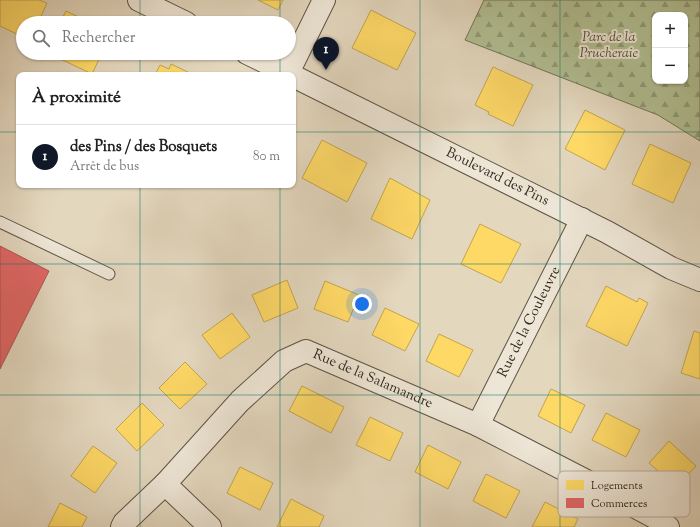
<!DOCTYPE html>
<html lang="fr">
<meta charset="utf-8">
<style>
:root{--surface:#fff;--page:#f6f6f6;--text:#222;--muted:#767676;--line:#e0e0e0;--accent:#111827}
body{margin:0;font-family:"Sorts Mill Goudy",serif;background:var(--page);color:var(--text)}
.controls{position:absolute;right:12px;top:12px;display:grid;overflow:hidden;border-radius:8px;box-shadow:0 1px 3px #0004}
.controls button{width:36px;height:36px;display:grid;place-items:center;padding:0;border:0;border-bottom:1px solid var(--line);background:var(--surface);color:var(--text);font:20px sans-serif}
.you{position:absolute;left:362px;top:304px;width:14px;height:14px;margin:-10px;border:3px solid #fff;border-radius:50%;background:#1a73e8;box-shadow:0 0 0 6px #1a73e833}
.badge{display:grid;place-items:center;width:26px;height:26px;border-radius:50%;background:var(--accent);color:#fff;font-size:13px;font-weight:700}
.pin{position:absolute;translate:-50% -33px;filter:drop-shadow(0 1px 2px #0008)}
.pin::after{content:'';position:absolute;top:21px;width:14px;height:12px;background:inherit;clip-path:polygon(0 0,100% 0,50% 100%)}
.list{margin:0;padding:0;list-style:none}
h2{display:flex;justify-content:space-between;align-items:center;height:52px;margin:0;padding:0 16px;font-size:17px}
h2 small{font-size:13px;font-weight:400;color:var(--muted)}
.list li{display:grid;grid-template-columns:26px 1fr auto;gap:12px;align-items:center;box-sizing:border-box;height:64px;padding:0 16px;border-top:1px solid var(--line)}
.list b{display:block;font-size:15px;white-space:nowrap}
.list p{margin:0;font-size:13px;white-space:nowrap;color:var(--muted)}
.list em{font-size:13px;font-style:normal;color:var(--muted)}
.icon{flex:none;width:22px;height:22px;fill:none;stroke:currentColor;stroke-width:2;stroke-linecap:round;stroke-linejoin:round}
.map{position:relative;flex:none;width:700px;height:527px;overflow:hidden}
.search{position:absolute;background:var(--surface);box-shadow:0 1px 3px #0004;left:16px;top:16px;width:280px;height:44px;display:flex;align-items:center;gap:10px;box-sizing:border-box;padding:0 14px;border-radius:22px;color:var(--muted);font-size:15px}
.panel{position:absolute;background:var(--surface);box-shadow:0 1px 3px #0004;left:16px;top:72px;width:280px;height:116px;border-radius:8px}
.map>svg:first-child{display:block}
</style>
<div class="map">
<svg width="700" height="527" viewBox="0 0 700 527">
<defs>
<pattern id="forest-firs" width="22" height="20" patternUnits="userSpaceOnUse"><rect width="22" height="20" fill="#b1bf93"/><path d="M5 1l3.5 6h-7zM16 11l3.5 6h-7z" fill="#919b77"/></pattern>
</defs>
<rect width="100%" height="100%" fill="#e3d7be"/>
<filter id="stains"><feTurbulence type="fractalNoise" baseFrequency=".005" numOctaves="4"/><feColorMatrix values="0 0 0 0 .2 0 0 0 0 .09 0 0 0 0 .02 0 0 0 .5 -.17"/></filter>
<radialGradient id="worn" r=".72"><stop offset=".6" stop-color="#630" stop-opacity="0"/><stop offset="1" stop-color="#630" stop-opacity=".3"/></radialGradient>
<path fill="url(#forest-firs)" stroke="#727458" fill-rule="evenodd" d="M484,0h216v141l-42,-26 -193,-75zM655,15h30v66h-30z"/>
<path fill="#ffd966" stroke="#c2a450" d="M0,0h39l8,3 -9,20h-15v14l-23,-11z
M258,0h25l-5,10z
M371,10l45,23 -19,37 -45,-22z
M66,11l25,12h-31z
M48,53h54l-10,21z
M171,64l23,11h-39l5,-10 9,4z
M493,67l40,18 -20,41 -25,-12 1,-2 -14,-7z
M585,110l40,20 -20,40 -40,-21z
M322,140l45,23 -20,39 -45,-24z
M650,144l41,19 -18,40 -41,-19z
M390,178l40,22 -18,39 -41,-20z
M480,224l41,20 -20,39 -40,-19z
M287,280l11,28 -34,14 -12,-27z
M325,281l34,14 -11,27 -34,-13z
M606,286l31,16 2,-4 9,5 -21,43 -41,-20z
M385,308l34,16 -14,27 -33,-16z
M232,313l18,24 -30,22 -18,-24z
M694,331l6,2v46l-19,-6z
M439,334l34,16 -14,27 -33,-16z
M185,362l22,22 -27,25 -21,-21z
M302,386l42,21 -13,26 -42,-22z
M551,389l34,16 -14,28 -33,-17z
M142,403l22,22 -27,26 -21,-22z
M606,413l34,17 -14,27 -34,-17z
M370,417l33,16 -13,28 -34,-16z
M669,441l27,25 -20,21 -27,-24z
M428,445l33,17 -13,27 -33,-17z
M93,446l24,17 -22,30 -24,-17z
M240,467l33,16 -13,27 -33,-17z
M486,474l34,17 -14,27 -33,-17z
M291,499l33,17 -5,11h-42z
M545,502l33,17 -4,8h-42z
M60,503l27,14 -5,10h-34z"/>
<path fill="#e06666" stroke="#ac5350" d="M0,246l49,25 -49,98z"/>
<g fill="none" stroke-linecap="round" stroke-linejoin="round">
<g stroke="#5e5446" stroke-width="13">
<path id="service" d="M0,222l109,52"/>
</g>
<g stroke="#5e5446" stroke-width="24">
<g id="minor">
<path d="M288,73l36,-73"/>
<path id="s1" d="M478,425l104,-206"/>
<path d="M165,484l45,43"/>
<path id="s2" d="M122,527l2,-4 41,-39 75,-83 44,-40 22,-10 172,74 118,61 62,33 10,8"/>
</g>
</g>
<g stroke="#5e5446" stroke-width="24">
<g id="tertiary">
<path d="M139,0l47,23"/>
<path d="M247,53l45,22"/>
<path id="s3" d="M293,76l314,156 64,36 29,12"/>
</g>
</g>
<use href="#service" stroke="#ede5d5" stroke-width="11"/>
<use href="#minor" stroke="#ede5d5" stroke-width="22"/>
<use href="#tertiary" stroke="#ede5d5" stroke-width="22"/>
</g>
<path fill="none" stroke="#0f766e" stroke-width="1" stroke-opacity="0.55" d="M140,0v23M280,0v23M420,0v527M560,0v527M140,53v22M280,53v22M0,132h19M293,132h407M140,185v342M280,185v342M0,264h700M0,395h700"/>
<g text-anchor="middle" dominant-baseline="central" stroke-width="4" stroke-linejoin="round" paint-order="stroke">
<g font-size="14" font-style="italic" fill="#524e3b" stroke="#ede5d5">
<text x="609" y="38">Parc de la<tspan x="609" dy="16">Prucheraie</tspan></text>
</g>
<g font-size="14" fill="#32281e" stroke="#ede5d5">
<text stroke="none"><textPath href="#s3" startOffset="228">Boulevard des Pins</textPath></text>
<text stroke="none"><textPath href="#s1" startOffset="115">Rue de la Couleuvre</textPath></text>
<text stroke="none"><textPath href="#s2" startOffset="329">Rue de la Salamandre</textPath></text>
</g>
</g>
<rect x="558" y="471" width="132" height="46" rx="6" fill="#ede5d5" stroke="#b5ac9e" stroke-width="1"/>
<rect x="566" y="480" width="18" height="10" fill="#ffd966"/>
<rect x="566" y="498" width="18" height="10" fill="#e06666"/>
<g font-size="11" fill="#32281e">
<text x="591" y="489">Logements</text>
<text x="591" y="507">Commerces</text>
</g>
<rect width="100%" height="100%" filter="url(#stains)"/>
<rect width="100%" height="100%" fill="url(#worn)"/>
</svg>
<div class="controls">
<button>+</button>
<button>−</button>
</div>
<div class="you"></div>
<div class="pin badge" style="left:326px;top:70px">1</div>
<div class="search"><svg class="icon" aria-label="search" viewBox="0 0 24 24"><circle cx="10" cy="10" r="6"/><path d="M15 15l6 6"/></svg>Rechercher</div>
<section class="panel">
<h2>À proximité<small></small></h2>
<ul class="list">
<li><span class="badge">1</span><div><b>des Pins / des Bosquets</b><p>Arrêt de bus</p></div><em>80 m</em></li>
</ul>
</section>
</div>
